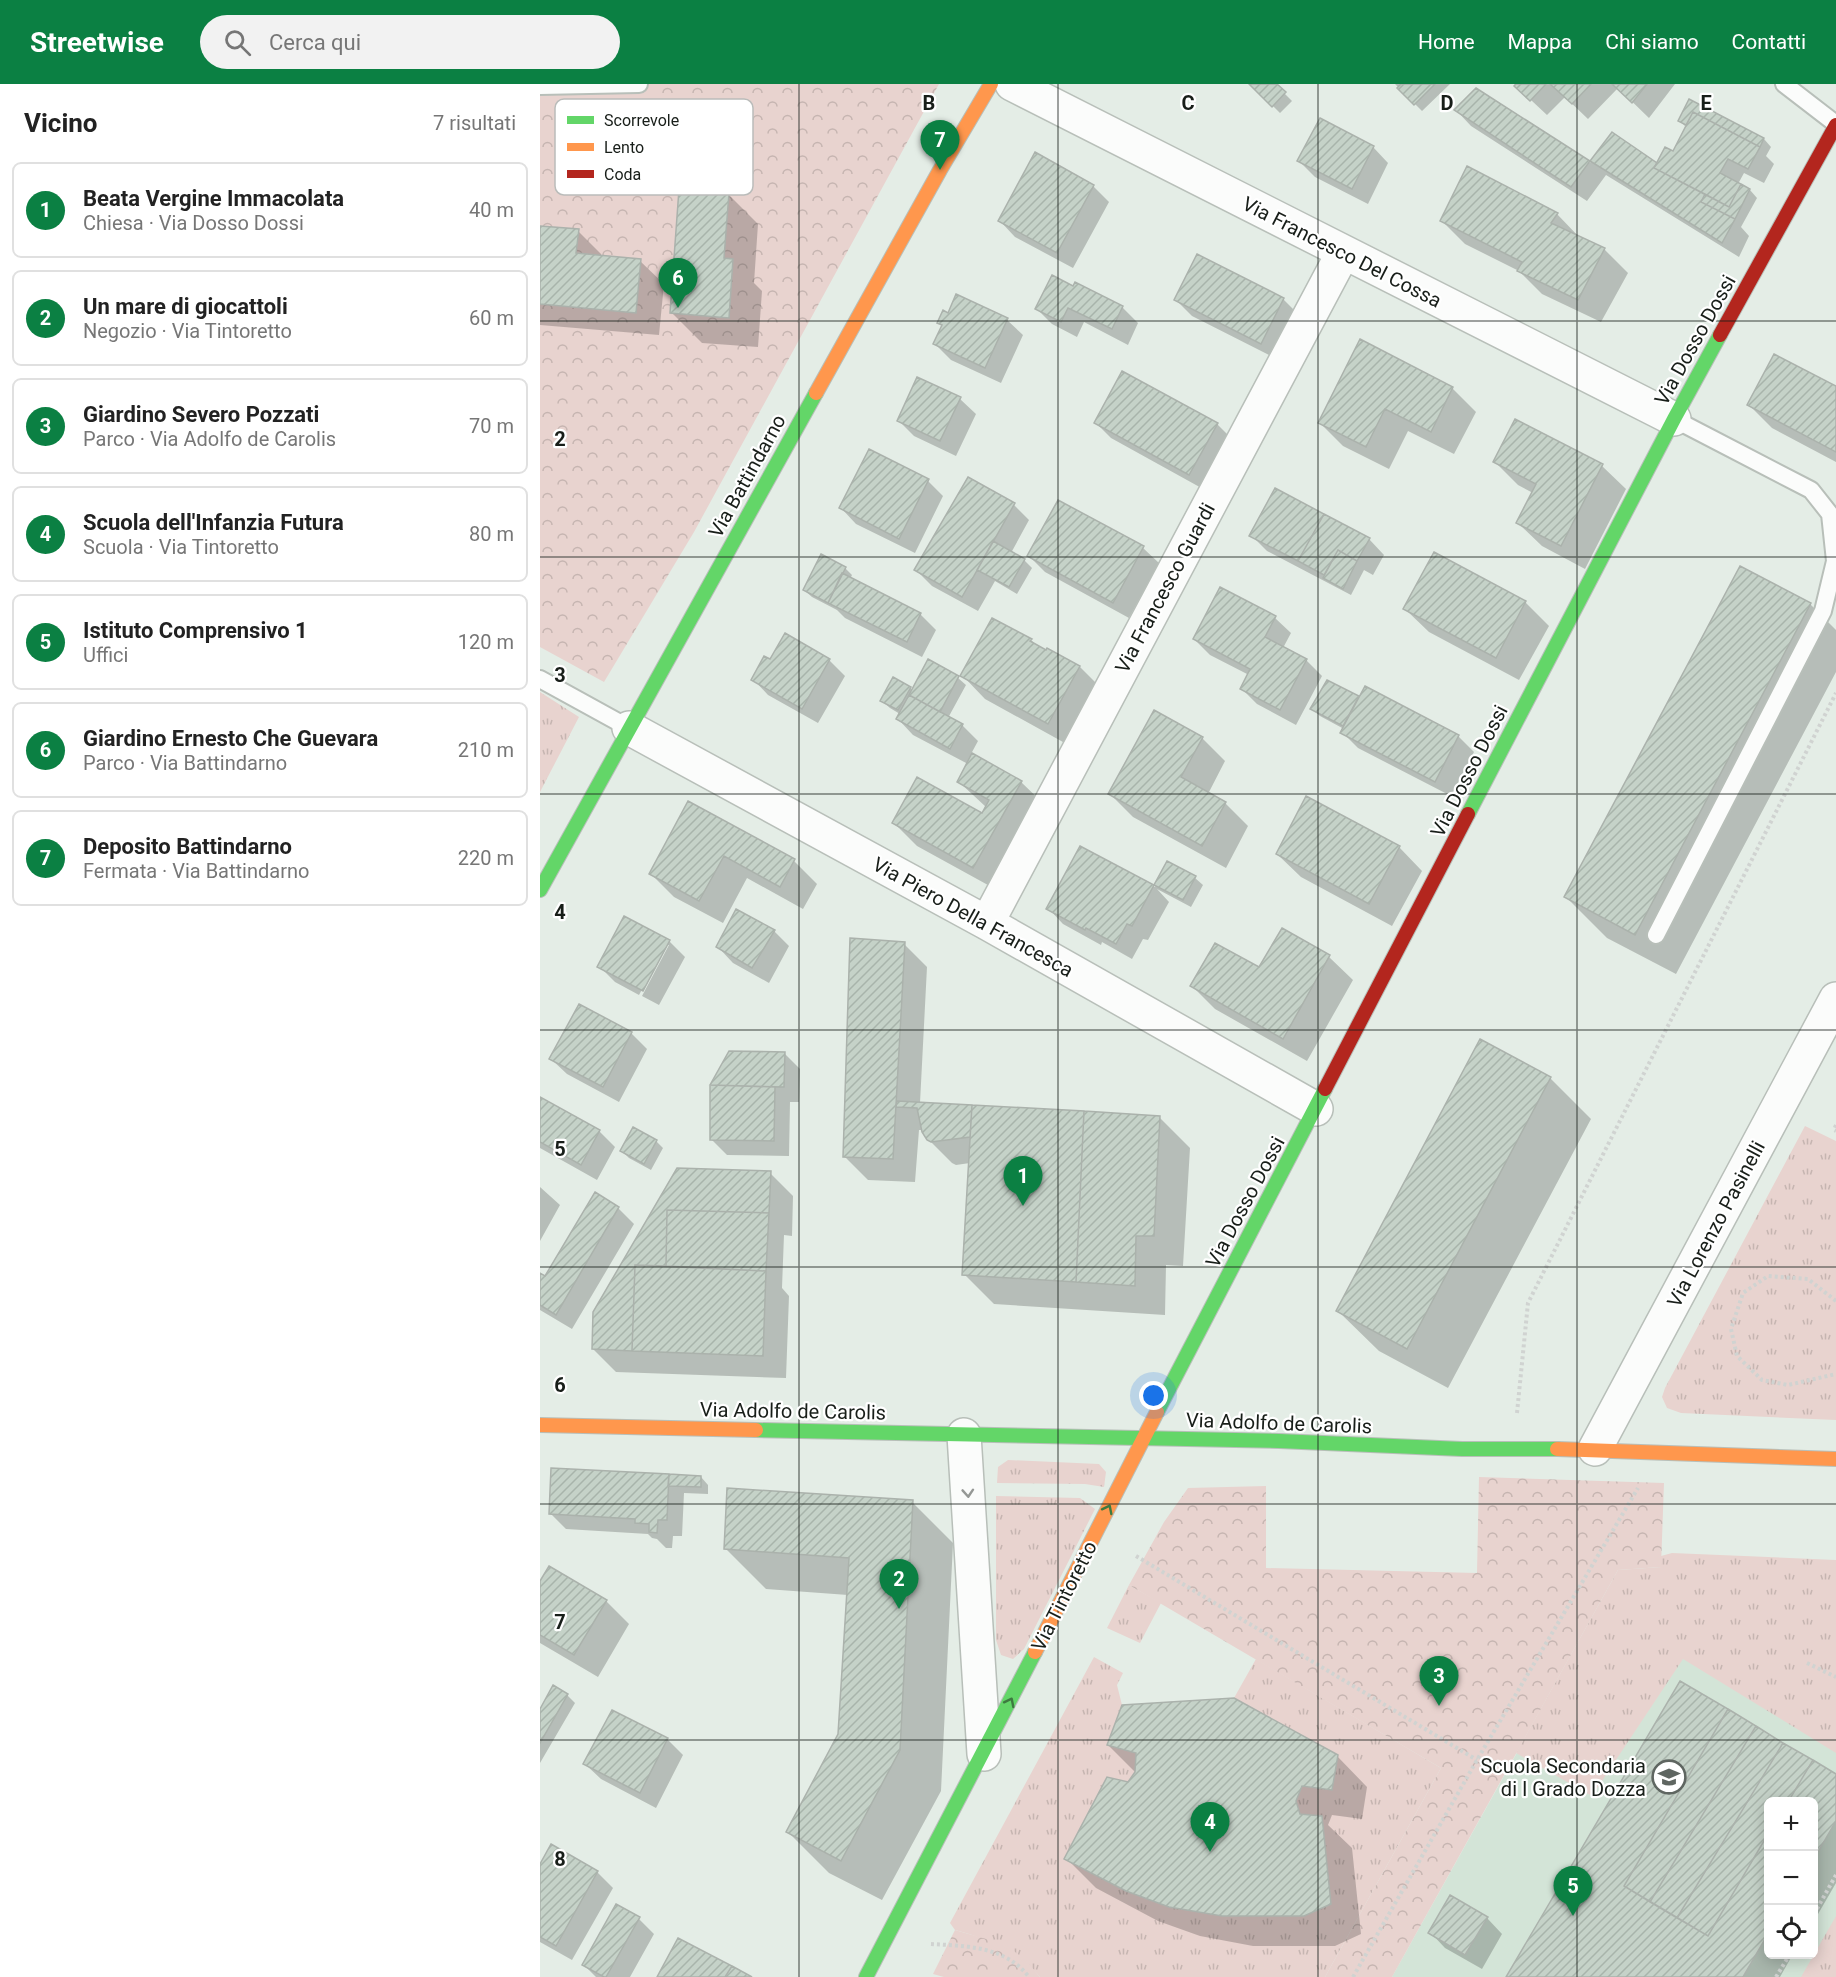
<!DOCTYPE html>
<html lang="it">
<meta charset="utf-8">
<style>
:root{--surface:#fff;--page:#f2f2f2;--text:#222;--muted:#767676;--line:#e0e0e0;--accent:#0b8043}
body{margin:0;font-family:Roboto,sans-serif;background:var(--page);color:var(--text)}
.controls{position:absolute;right:18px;bottom:18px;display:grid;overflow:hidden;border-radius:9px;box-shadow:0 3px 15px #0003}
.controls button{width:54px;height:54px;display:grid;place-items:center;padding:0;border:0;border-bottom:2px solid var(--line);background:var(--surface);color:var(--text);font:30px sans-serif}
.you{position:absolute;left:614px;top:1312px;width:21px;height:21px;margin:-15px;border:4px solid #fff;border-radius:50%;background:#1a73e8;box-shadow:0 0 0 9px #1a73e833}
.badge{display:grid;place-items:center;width:39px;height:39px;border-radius:50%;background:var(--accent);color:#fff;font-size:20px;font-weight:700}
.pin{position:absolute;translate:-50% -50px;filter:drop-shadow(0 2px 3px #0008)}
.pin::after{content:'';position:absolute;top:32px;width:21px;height:18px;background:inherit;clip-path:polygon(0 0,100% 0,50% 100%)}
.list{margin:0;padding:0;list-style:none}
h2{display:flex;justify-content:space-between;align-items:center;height:78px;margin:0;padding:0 24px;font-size:26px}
h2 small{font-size:20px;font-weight:400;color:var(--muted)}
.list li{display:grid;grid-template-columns:39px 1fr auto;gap:18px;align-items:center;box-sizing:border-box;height:96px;margin:0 12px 12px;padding:0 12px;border:2px solid var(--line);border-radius:9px}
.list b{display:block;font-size:22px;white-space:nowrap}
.list p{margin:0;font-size:20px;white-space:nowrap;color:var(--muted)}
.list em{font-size:20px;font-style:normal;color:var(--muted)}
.icon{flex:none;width:33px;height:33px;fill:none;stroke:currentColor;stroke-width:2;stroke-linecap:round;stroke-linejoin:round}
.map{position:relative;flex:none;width:1296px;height:1893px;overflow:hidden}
header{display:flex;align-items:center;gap:36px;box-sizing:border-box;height:84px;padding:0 30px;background:var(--accent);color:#fff}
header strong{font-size:28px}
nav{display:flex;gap:33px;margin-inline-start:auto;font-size:21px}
.search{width:420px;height:54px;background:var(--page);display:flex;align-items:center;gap:15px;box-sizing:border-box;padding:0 21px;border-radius:33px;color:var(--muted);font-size:22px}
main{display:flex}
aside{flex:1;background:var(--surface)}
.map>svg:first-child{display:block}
</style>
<header>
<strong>Streetwise</strong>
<div class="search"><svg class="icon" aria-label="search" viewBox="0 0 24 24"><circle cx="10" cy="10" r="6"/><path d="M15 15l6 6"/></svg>Cerca qui</div>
<nav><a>Home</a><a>Mappa</a><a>Chi siamo</a><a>Contatti</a></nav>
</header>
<main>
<aside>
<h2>Vicino<small>7 risultati</small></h2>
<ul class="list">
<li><span class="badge">1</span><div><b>Beata Vergine Immacolata</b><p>Chiesa · Via Dosso Dossi</p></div><em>40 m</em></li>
<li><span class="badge">2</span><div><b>Un mare di giocattoli</b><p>Negozio · Via Tintoretto</p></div><em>60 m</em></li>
<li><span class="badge">3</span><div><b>Giardino Severo Pozzati</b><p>Parco · Via Adolfo de Carolis</p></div><em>70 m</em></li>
<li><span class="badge">4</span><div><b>Scuola dell'Infanzia Futura</b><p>Scuola · Via Tintoretto</p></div><em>80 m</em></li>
<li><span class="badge">5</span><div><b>Istituto Comprensivo 1</b><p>Uffici</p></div><em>120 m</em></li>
<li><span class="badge">6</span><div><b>Giardino Ernesto Che Guevara</b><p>Parco · Via Battindarno</p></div><em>210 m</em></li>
<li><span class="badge">7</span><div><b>Deposito Battindarno</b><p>Fermata · Via Battindarno</p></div><em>220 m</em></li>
</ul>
</aside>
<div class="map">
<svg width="1296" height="1893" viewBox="0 0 1296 1893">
<defs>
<pattern id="grass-tufts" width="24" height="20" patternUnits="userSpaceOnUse" patternTransform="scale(1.5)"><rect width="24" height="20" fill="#e8d3cf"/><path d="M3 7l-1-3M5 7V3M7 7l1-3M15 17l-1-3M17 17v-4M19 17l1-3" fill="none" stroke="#c6b5b1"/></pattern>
<pattern id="forest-crowns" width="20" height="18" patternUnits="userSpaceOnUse" patternTransform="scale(1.5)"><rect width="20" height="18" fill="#e8d3cf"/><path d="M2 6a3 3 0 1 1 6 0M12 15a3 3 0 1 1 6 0" fill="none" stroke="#c6b5b1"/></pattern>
<pattern id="building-hatch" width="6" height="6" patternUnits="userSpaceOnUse" patternTransform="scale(1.5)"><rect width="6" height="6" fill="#c5d2c8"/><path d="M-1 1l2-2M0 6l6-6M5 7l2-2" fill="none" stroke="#a8b4ab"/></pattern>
</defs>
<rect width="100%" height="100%" fill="#e4ede6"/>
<path fill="#d3e4d7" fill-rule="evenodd" d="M1066,1509l230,17v367h-444zM1228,1718h46v152h-46z"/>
<path fill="url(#grass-tufts)" d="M0,608l39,25 -39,75z
M1265,1042l31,15v279l-155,-7 -14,-5 -5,-11 3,-9z
M468,1376l91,4 7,8 -2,15 -19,-3 -88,-1 1,-16z
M456,1412l84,2 15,11 -71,140 -11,10 -12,-4 -5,-15z
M1132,1469l164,7v193l-153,-94 -91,137 -76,-43 102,-183 43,-3v-11z
M589,1501l32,18 -21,40 -33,-15z
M554,1573l29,16 -6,12 5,20 -15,40 29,8 -1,19 -7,10 -21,-4 -43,81 62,32 43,16 53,9h82l27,-12 -9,-87 -22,-3 -4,-13 6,-15 30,4 6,-35 -104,-57 22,-39 185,109 -116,209h-285c-20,-24 -54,-39 -85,-47l-5,-7z
M1296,1832v61h-35z"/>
<path fill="url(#forest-crowns)" d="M0,0h399l-245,448 -90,150 -64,-35z
M939,1393l185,6 -3,84 -43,3 -226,407h-67l116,-209 -312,-183 35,-63 24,-34 78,-2v82l211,5z
M415,1846l52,15 22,19 11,13h-96l-11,-3z"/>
<path fill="#0003" d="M711,0h24l17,17 -12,12z
M855,0h55l-28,27z
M974,0h161l-26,34 -31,-30 -30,31 -23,-22 -18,18z
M936,6l114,73 23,-29 45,31 15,-12 14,-25 -7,-7 10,-20 74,38 7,8 -5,9 8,8 -10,19 -20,-10 -6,11 12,6 7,8 -16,29 8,9 -10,21 -133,-82 -19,26 -116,-75 -15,-16z
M833,63l15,16 -20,41 -53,-27 -16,-16z
M927,84l90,46 23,24 25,12 23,23 -27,49 -59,-28 -23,-23 -54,-27 -24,-24z
M553,102l16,16 -36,66 -58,-31 -15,-16z
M188,110l30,30 -4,59 8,8 -4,56 -56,-4 -30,-30z
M0,144l38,3 23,23v3l39,4 24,23 -5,51 -119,-10z
M658,172l85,43 16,16 -22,44 -85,-43 -16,-16z
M536,200l47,24 15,15 -10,22 -44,-23 -7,15 -25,-13 -15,-15 36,-21z
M417,212l50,24 16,15 -22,48 -50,-23 -16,-16 8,-17 -4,-4 10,-8z
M820,257l92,47 24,24 -22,42 -46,-23 -19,38 -46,-23 -24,-24z
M1296,304v74l-64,-34 -23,-23z
M420,315l16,15 -20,42 -42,-20 -16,-16z
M976,337l86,45 24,23 -41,80 -43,-23 -24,-23 15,-30 -15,-8 -23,-23z
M555,338l122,2 16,16 -28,50 -94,-52z
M388,397l15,15 -28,57 -59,-29 -15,-16z
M518,418l85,46 16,15 -30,55 -84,-46 -16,-16z
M474,421l15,15 -18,33 13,7 8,8 -15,26 -22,-13 -17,30 -46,-25 -16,-16z
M711,451l118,4 15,16 -11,20 -9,-5 -13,25 -84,-44z
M894,470l91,48 24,24 -30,54 -90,-48 -24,-23z
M305,484l7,7 -2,4 70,35 16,16 -14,27 -77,-39 -8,-8 -25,-13 -8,-7z
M681,505l54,29 16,15 -8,15 23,12 16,16 -26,49 -39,-21 -15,-15 7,-14 -39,-20 -16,-16z
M1270,520l26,26v42l-160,302 -69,-36 -41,-41z
M453,536l38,20 5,5 44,22 23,23 -31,57 -87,-48 -23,-24z
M289,576l16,16 -27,47 -50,-28 -15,-16 18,-18z
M418,594l8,7 -18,33 15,8 15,15 -7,13 50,28 24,23 -48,85 -80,-44 -23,-23 88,-8 4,-8 -27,-25 9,-18 -55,-29 -15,-16 2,-5 -10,-6 -8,-7 28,-13 3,3z
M818,613l100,39 16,16 -23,44 -93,-48 -16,-16 2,-3 -24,-13 -8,-7z
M662,654l23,23 -17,33 17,9 23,23 -22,42 -93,-51 -23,-23z
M149,719l105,58 23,23 -14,25 -56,-31 -24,45 -49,-26 -23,-23z
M859,763l23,24 -30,55 -91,-49 -24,-23z
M540,764l75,39 12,-24 28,15 8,7 -12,22 -34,-18 12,13 -21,38 -5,-1 -11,20 -30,-17 -1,3 -38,-21 -15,-16z
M742,846l47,27 24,23 -46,81 -92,-52 -23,-23 67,-17z
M234,847l15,15 -20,37 -36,-20 -15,-16z
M129,857l16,16 -26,48 -17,-9 27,-51h-3l-27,50 -24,-13 -16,-16z
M364,860l23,23 -7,136 240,15 30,30 -7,118 -17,-1 -1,50 -171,-11 -30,-30 6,-111 -14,2 -4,-2 -24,-24 -5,-9h-4l-4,52 -47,-2 -24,-24z
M91,949l16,16 -28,53 -52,-28 -16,-15z
M189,968l55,1 16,16 -1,33h-9l-1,54 -62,-1 -16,-16 1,-53z
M1010,994l41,41 -143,269 -69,-37 -41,-40z
M0,1015l59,32 16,16 -18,33 -57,-32z
M116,1057l7,7 -12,22 -22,-12 -7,-7z
M137,1086l93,3 23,23 -1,40 -8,-1 -2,53 7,8 -3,82 -170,-6 -23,-23z
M0,1103l20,18 -20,36z
M78,1124l16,16 -62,105 -32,-19v-35l6,3z
M161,1393l7,8v9l-24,-1 -2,43h-9l-1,12h-6l-9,-9 -5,-1 -4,-4 -82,-5 -16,-16z
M372,1418l41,41 -12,248 -59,109 -53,-27 -41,-41 52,-98 8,-139 -82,-6 -41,-41z
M0,1500l66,17 23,23 -31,53 -58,-34z
M1141,1599l155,92v108l-22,38v-119h-46v152h25l-13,23h-273z
M27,1611l8,8 -35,60v-51z
M127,1655l16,16 -27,53 -55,-29 -16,-15z
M568,1661l229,11 30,31 -5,32 -30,-4 -4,10 24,23 9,86 -26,12h-82l-53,-10 -42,-15 -62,-33 -30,-30 63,-74 7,-11z
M0,1783l57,5 16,16 -41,72 -32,-18z
M947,1834l15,16 -20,35 -37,-21 -15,-16z
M99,1835l15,15 -24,43h-34l-12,-12z"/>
<path fill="url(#building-hatch)" stroke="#abb2ac" stroke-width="1.5" d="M709,0h28l9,8 -14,15z
M861,0h34l-21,21 -17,-17z
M976,0h30l-16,17 -16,-15z
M1010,0h41l-19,20z
M1072,0h35l-15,19z
M936,4l114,73 -19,26 -117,-77z
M1149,15l75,39 -4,9 -67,-35 -7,13 -8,-4z
M1153,28l67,35 -12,22 -20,-10 -8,14 21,11 -12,23 -75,-39 11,-21 8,4z
M780,34l54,28 -22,43 -55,-28z
M1072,48l45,31 -3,5 51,26 -4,8 34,17 -13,24 -132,-82z
M495,68l59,33 -37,68 -59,-32z
M927,82l91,47 -7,10 54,25 -27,52 -61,-29 5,-9 -82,-41z
M1201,100l9,5 -15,30 -34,-17 4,-8 24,13z
M139,105l50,4 -5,65 9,1 -4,59 -59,-5z
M0,142l39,3 -3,24 65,6 -5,54 -96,-9z
M657,170l87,44 -23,46 -87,-44z
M512,191l21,11 2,-4 48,24 -11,23 -44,-21 -7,14 -26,-13z
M416,210l52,24 -23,50 -52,-24 9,-19 -5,-2 6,-13 5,3z
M820,255l93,48 -22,45 -46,-23 -19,38 -48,-24z
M1234,270l62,32v66l-89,-47z
M582,287l96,52 -29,52 -95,-52z
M377,293l44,20 -21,44 -43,-20z
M975,335l88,45 -42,82 -45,-23 20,-39 -43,-22z
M329,365l60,30 -30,60 -60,-31z
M428,393l47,26 -53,94 -48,-27z
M735,404l49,26 -26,47 -49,-25z
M518,416l86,46 -31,57 -86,-47z
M784,430l46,24 -13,23 -19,-11 -14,25 -26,-14z
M453,457l32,18 -16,28 -32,-17z
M798,466l19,11 -14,28 -20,-11z
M894,468l92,49 -30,57 -93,-49z
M281,470l25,13 -18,36 -25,-13z
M1200,482l71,37 -176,332 -71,-38z
M302,489l79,40 -14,29 -79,-39z
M680,503l56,29 -11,21 42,22 -27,51 -40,-21 10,-20 -57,-30z
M452,534l40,21 -2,2 16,9 1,-2 33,18 -32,58 -88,-48z
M245,549l45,26 -28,50 -51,-29 13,-24 6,3z
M388,575l31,17 -19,36 -31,-17z
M353,593l18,10 -13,23 -18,-9z
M787,596l32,16 -16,30 -33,-17z
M825,602l94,49 -24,47 -95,-49z
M369,611l54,29 -13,25 -54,-30z
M614,626l49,27 -22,40 45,25 -24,44 -94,-52z
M432,669l50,28 -49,87 -81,-45 25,-46 65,36 7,-13 -32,-18z
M766,712l94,50 -31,58 -93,-50z
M148,717l107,58 -15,28 -56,-31 -25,45 -50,-27z
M540,762l74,39 -22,41 -5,-2 -11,20 -30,-16 -1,2 -39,-21z
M627,777l29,15 -13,24 -29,-15z
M196,825l39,21 -23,38 -36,-21z
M84,832l46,24 -27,51 -46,-24z
M742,844l48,27 -47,84 -93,-53 25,-43 44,24z
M310,854l55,4 -12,217 -50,-2z
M39,920l53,28 -29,55 -54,-28z
M940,955l71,38 -144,272 -71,-38z
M189,967l56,1 -1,35 -74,-2z
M170,1001l65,2 -1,54 -64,-1z
M0,1013l60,33 -19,35 -41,-23z
M357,1017l75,4 -2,32 -39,5 -4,-2 -5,-8 -5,-24 -21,-1z
M432,1021l112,6 -8,171 -114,-7z
M544,1027l76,5 -6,120h-18l-1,50 -59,-4z
M93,1043l24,13 -13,24 -24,-13z
M137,1084l94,3 -2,42 -102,-3 -1,56 -31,-1 -3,86 -40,-2 1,-37z
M55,1108l24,15 -63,108 -16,-10v-32l5,3z
M127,1126l102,3 -3,58 -100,-5z
M95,1181l131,6 -3,85 -131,-5z
M11,1384l118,6 -2,46h-9l-1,13 -8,-1v-8l-14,-1v-4l-86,-5z
M129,1390l32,2v11l-33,-1z
M187,1404l186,12 -13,250 -59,111 -55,-29 52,-98 11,-176 -125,-9z
M9,1482l58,34 -33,55 -34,-20v-54z
M1140,1597l48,28 -104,177 84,50 60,-102v100l-25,43h-237z
M13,1601l15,9 -28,49v-34z
M694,1614l104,57 -6,35 -30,-4 -6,15 4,13 22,2 9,88 -27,12h-82l-53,-9 -43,-16 -62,-32 43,-82 21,5 7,-10 1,-19 -29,-8 15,-40z
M1188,1625l28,17 -106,176 -26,-16z
M72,1626l56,28 -28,55 -57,-29z
M1216,1642l27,17 -106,175 -27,-16z
M1243,1659l30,17 -25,42h-20v32l-60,102 -31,-18z
M1273,1676l23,14v47l-22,38v-57h-26z
M11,1760l47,27 -42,75 -16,-9v-73z
M910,1811l38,22 -23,38 -37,-22z
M76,1820l24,13 -34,60h-2l-22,-12z
M138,1854l54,28 -7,11h-68z
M192,1882l20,11h-27z"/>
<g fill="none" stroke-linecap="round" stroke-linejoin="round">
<g stroke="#b8bfb9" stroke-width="20">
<path id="lane" d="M1244,0l52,40
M0,2l99,-2
M0,595l89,49
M1116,851l167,-324 12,-50 -5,-47 -19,-24 -137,-71"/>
</g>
<g stroke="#b8bfb9" stroke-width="36">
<path id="street" d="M472,0l662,335
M89,644l358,195 329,186
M447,839l356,-670
M424,1351l20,319
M1055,1365l241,-450"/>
</g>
<g stroke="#b8bfb9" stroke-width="16">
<path id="fast" d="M928,730l206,-395 46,-84
M0,806l276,-497
M617,1328l168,-323
M216,1346l523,11 183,8h95
M326,1893l169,-325"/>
</g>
<g stroke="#b8bfb9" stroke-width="16">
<path id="slow" d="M276,309l124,-223 51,-86
M0,1341l216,5
M1017,1365l279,10
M495,1568l122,-240"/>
</g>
<g stroke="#b8bfb9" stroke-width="16">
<path id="jam" d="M1180,251l116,-210
M785,1005l143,-275"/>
</g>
<path stroke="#d0d3d1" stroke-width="4" stroke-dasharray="3 3" stroke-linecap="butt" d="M1296,1041l-2,5 2,1
M1296,1217l-28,-22 -40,-3 -25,17 -12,36 6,27 25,24 26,5 48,-11
M977,1329l11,-110 308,-610
M596,1472l341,204
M1267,1579l29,14
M1274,1830l22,-39
M391,1860c35,2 74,2 98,33
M813,1893l124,-217 161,-272
M1236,1893l14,-23"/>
<use href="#lane" stroke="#fbfcfb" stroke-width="16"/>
<use href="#street" stroke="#fbfcfb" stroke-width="33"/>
<use href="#fast" stroke="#63d668" stroke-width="14"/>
<use href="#slow" stroke="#ff974d" stroke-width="14"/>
<use href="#jam" stroke="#b3261e" stroke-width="14"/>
</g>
<defs><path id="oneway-chevron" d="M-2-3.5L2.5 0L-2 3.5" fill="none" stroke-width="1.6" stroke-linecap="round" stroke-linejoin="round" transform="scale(1.5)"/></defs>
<use stroke="#959895" href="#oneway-chevron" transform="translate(428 1409) rotate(86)"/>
<g stroke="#3e7a40">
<use href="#oneway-chevron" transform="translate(568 1425) rotate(-63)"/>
<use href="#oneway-chevron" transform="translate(470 1618) rotate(-63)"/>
</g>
<path fill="none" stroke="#181e19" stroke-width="1.5" stroke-opacity="0.55" d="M259,0v1893M518,0v1893M778,0v1893M1037,0v1893M0,237h1296M0,473h1296M0,710h1296M0,946h1296M0,1183h1296M0,1420h1296M0,1656h1296"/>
<defs>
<g id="school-ring" transform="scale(1.725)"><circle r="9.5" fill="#fff" stroke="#5f6661" stroke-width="1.5"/><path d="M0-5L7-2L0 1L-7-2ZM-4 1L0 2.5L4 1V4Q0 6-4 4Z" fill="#5f6661"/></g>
</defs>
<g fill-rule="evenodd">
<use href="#school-ring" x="1129" y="1693"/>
</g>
<g text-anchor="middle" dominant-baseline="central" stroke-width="4.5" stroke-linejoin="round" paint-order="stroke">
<g font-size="20" fill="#181e19" stroke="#fff">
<text transform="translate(802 168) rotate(27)">Via Francesco Del Cossa</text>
<text transform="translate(1155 256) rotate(-61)">Via Dosso Dossi</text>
<text transform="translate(207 392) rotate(-61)">Via Battindarno</text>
<text transform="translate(625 504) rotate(-62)">Via Francesco Guardi</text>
<text transform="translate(929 687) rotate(-63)">Via Dosso Dossi</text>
<text transform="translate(433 833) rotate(29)">Via Piero Della Francesca</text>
<text transform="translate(705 1118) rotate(-62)">Via Dosso Dossi</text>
<text transform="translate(1176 1140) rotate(-62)">Via Lorenzo Pasinelli</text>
<text transform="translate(253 1327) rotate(1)">Via Adolfo de Carolis</text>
<text transform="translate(739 1339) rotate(2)">Via Adolfo de Carolis</text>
<text transform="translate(524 1512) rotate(-63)">Via Tintoretto</text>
</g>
<g font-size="20" fill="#181e19" stroke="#fff" text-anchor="end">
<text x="1106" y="1682">Scuola Secondaria<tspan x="1106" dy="23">di I Grado Dozza</tspan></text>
</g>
</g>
<rect x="15" y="15" width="198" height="96" rx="9" fill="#fff" stroke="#babcba" stroke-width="1.5"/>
<rect x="27" y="32" width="27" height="8" fill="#63d668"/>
<rect x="27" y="59" width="27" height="8" fill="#ff974d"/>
<rect x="27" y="86" width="27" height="8" fill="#b3261e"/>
<g font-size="16" fill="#181e19">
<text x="64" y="42">Scorrevole</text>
<text x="64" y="69">Lento</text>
<text x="64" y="96">Coda</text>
</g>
<g font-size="20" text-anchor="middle" font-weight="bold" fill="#181e19" stroke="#fff" stroke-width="4.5" stroke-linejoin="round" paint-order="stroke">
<text x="389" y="26">B</text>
<text x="648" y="26">C</text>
<text x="907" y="26">D</text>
<text x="1166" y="26">E</text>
<text x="20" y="362">2</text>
<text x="20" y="598">3</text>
<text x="20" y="835">4</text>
<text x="20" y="1072">5</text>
<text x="20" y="1308">6</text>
<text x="20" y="1545">7</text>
<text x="20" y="1782">8</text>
</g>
</svg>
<div class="controls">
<button>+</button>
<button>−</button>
<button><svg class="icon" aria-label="locate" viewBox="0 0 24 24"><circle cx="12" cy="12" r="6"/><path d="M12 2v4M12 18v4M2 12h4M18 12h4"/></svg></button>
</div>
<div class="you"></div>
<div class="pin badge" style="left:483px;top:1122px">1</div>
<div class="pin badge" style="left:359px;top:1525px">2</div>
<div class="pin badge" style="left:899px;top:1622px">3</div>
<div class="pin badge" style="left:670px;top:1768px">4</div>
<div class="pin badge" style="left:1033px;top:1832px">5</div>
<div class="pin badge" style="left:138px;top:224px">6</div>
<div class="pin badge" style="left:400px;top:86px">7</div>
</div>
</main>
